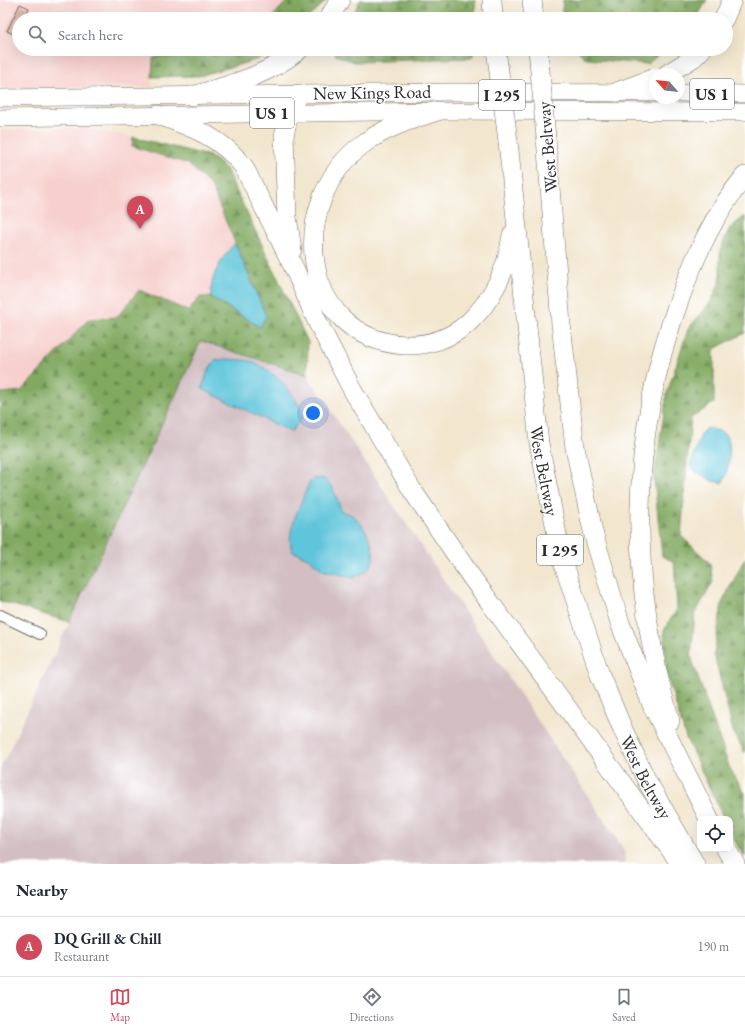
<!DOCTYPE html>
<style>
:root{--surface:#fff;--page:#f6f6f7;--text:#1f2937;--muted:#747a83;--line:#e0e1e3;--accent:#d1495b}
body{margin:0;font-family:"EB Garamond",serif;background:var(--page);color:var(--text)}
.controls{position:absolute;right:12px;bottom:12px;display:grid;overflow:hidden;border-radius:8px;box-shadow:0 4px 16px #0002}
.controls button{width:36px;height:36px;display:grid;place-items:center;padding:0;border:0;border-bottom:1px solid var(--line);background:var(--surface);color:var(--text);font:20px sans-serif}
.compass{position:absolute;left:649px;top:68px;width:36px;height:36px;border-radius:50%;background:var(--surface);box-shadow:0 4px 16px #0002;rotate:297deg}
.you{position:absolute;left:313px;top:413px;width:14px;height:14px;margin:-10px;border:3px solid #fff;border-radius:50%;background:#1a73e8;box-shadow:0 0 0 6px #1a73e833}
.badge{display:grid;place-items:center;width:26px;height:26px;border-radius:50%;background:var(--accent);color:#fff;font-size:13px;font-weight:700}
.pin{position:absolute;translate:-50% -33px;filter:drop-shadow(0 1px 2px #0008)}
.pin::after{content:'';position:absolute;top:21px;width:14px;height:12px;background:inherit;clip-path:polygon(0 0,100% 0,50% 100%)}
.list{margin:0;padding:0;list-style:none}
h2{display:flex;justify-content:space-between;align-items:center;height:52px;margin:0;padding:0 16px;font-size:17px}
h2 small{font-size:13px;font-weight:400;color:var(--muted)}
.list li{display:grid;grid-template-columns:26px 1fr auto;gap:12px;align-items:center;box-sizing:border-box;height:60px;padding:0 16px;border-top:1px solid var(--line)}
.list b{display:block;font-size:15px;white-space:nowrap}
.list p{margin:0;font-size:13px;white-space:nowrap;color:var(--muted)}
.list em{font-size:13px;font-style:normal;color:var(--muted)}
.icon{flex:none;width:22px;height:22px;fill:none;stroke:currentColor;stroke-width:2;stroke-linecap:round;stroke-linejoin:round}
.map{position:relative;flex:none;width:745px;height:864px;overflow:hidden}
.search{position:absolute;background:var(--surface);box-shadow:0 4px 16px #0002;left:12px;right:12px;top:12px;height:44px;display:flex;align-items:center;gap:10px;box-sizing:border-box;padding:0 14px;border-radius:22px;color:var(--muted);font-size:15px}
.sheet{height:112px;background:var(--surface)}
nav{display:flex;justify-content:space-around;align-items:center;box-sizing:border-box;height:56px;border-top:1px solid var(--line);background:var(--surface);font-size:11px;color:var(--muted)}
nav a{display:grid;justify-items:center;gap:2px}
nav .on{color:var(--accent)}
.map>svg:first-child{display:block}
</style>
<div class="map">
<svg width="745" height="864" viewBox="0 0 745 864">
<defs>
<pattern id="forest-firs" width="22" height="20" patternUnits="userSpaceOnUse"><rect width="22" height="20" fill="#81a960"/><path d="M5 1l3.5 6h-7zM16 11l3.5 6h-7z" fill="#6a8a4f"/></pattern>
<pattern id="building-cross-hatch" width="8" height="8" patternUnits="userSpaceOnUse"><rect width="8" height="8" fill="#dfaf9c"/><path d="M0 0l8 8M0 8l8-8" fill="none" stroke="#b58f7f"/></pattern>
</defs>
<rect width="100%" height="100%" fill="#fff"/>
<filter id="ink" filterUnits="userSpaceOnUse"><feTurbulence type="fractalNoise" baseFrequency=".025" numOctaves="2"/><feDisplacementMap in="SourceGraphic" scale="8" xChannelSelector="R" yChannelSelector="G"/><feConvolveMatrix kernelMatrix="1 2 1 2 8 2 1 2 1" color-interpolation-filters="sRGB"/></filter>
<filter id="wash" filterUnits="userSpaceOnUse"><feTurbulence type="fractalNoise" baseFrequency=".012" numOctaves="4" result="noise"/><feDisplacementMap in="SourceGraphic" scale="16" xChannelSelector="R" yChannelSelector="G"/><feGaussianBlur stdDeviation="0.9" result="paint"/><feColorMatrix in="noise" values="0 0 0 0 0 0 0 0 0 0 0 0 0 0 0 0 0 1.4 0 .05"/><feComposite in="paint" operator="in"/></filter>
<g filter="url(#wash)">
<rect width="100%" height="100%" fill="#f2e6ce"/>
<path fill="#f7d0cd" d="M0,0h288l-18,19h-251v30h171l-37,9 -1,29 -152,1z
M82,128l51,9 -1,10 56,17 23,22 24,57 -19,24 -5,22v8h-11l-12,14 -49,-21 -22,27 -28,2 -68,73 -21,1v-263z"/>
<path fill="#d2bec3" d="M201,341l106,34 317,475 1,14h-625v-94z"/>
<path fill="url(#forest-firs)" stroke="#566a46" d="M288,0h39l-20,19h-37z
M360,0h115l1,19h-125z
M563,0h144l-11,19h-135z
M190,49h81l-12,10 -60,17 -47,1 1,-19z
M337,49h138l-3,9 -117,4 -20,-7z
M576,49h90l-19,15 -61,-5z
M133,137l77,19 16,13 82,173 -1,33 -106,-34 -132,281 -69,-21v-208l21,-2 68,-72 28,-2 22,-27 49,21 12,-14h11l49,30 6,-11 -55,-130 -23,-22 -56,-18z
M745,216v117l-31,16v54l-23,15 -10,118 29,27 3,19 -18,32 -4,43 39,112 15,24v64c-9,-12 -15,-23 -15,-38h-6l-38,-81 -20,-65 -2,-43 13,-21 -3,-47 -12,-6 -8,-78 13,-85 21,-64 22,-26 10,-21v-31l9,-22z
M745,558v195l-12,-22 -19,-77 8,-51z"/>
<path fill="#5ec5db" stroke="#447883" d="M235,243l31,73 -6,11 -49,-30c-1,-22 10,-38 24,-54z
M228,359c8,1 18,0 25,3 22,10 43,31 50,54l-12,16 -87,-42 -2,-2 6,-17 7,-11z
M707,428c22,4 24,10 22,31 -1,10 -2,16 -7,24l-10,-2 -20,-12 -2,-4 12,-33z
M323,478l9,8 10,26c18,0 36,35 30,51 -2,8 -11,11 -18,15l-31,-8 -15,-12 -16,-7c-7,-21 10,-48 17,-68l5,-4z"/>
<g id="blocks">
<path fill="url(#building-cross-hatch)" d="M20,4l9,4 -5,11h-5v10l-3,6 -9,-4z"/>
</g>
</g>
<g filter="url(#ink)">
<use href="#blocks" fill-opacity="0" stroke="#716c64" stroke-width="1"/>
<g fill="none" stroke-linecap="round" stroke-linejoin="round">
<g stroke="#716c64" stroke-width="12">
<path id="minor" d="M0,615l40,19"/>
</g>
<g stroke="#716c64" stroke-width="18">
<path id="trunk" d="M679,93l66,1
M0,98l449,-6 206,1
M0,118l438,-7 307,1"/>
</g>
<g stroke="#716c64" stroke-width="20">
<g id="motorway">
<path d="M492,0l1,19"/>
<path d="M532,0l2,19"/>
<path d="M328,19l12,-19"/>
<path d="M724,19l8,-19"/>
<path d="M667,74l26,-16 9,-9"/>
<path d="M617,92l38,-14"/>
<path d="M192,96c38,-11 77,-21 108,-47"/>
<path d="M438,111c-26,8 -52,16 -75,33 -76,56 -66,193 41,201 24,1 47,-7 64,-22 24,-22 40,-55 44,-88"/>
<path d="M158,115c34,12 63,22 86,52l51,103 22,51 35,68 60,101 58,85 211,289"/>
<path d="M546,138l15,186 14,124 19,88 26,87 33,84 56,112"/>
<path id="s1" d="M508,141l31,302 22,112 39,120 24,57 23,49 48,83"/>
<path d="M292,250l-5,-33 -3,-81 5,-23 9,-19"/>
<path d="M670,721c-42,-143 -42,-283 10,-423 16,-44 35,-86 65,-122"/>
<path d="M726,849l9,15"/>
</g>
</g>
<use href="#minor" stroke="#fff" stroke-width="10"/>
<use href="#trunk" stroke="#fff" stroke-width="17"/>
<use href="#motorway" stroke="#fff" stroke-width="19"/>
<g stroke="#716c64" stroke-width="20" stroke-linecap="butt">
<path id="motorway-bridge" d="M496,49l12,92
M538,49l8,89"/>
</g>
<use href="#motorway-bridge" stroke="#fff" stroke-width="19"/>
</g>
</g>
<g text-anchor="middle" dominant-baseline="central" stroke-width="3" stroke-linejoin="round" paint-order="stroke">
<g fill="#fff" stroke="#6b6b6b" stroke-width="1">
<rect x="690" y="79" width="44" height="30" rx="3"/>
<rect x="479" y="80" width="46" height="30" rx="3"/>
<rect x="250" y="98" width="44" height="30" rx="3"/>
<rect x="537" y="535" width="46" height="30" rx="3"/>
</g>
<g font-size="17" font-weight="bold" fill="#2b2b2b">
<text x="712" y="94">US 1</text>
<text x="502" y="95">I 295</text>
<text x="272" y="113">US 1</text>
<text x="560" y="550">I 295</text>
</g>
<g font-size="18" fill="#2b2b2b" stroke="#fff">
<text transform="translate(372 92) rotate(-1)">New Kings Road</text>
<text transform="translate(547 147) rotate(-95)">West Beltway</text>
<text stroke="none"><textPath href="#s1" startOffset="332">West Beltway</textPath></text>
<text stroke="none"><textPath href="#s1" startOffset="656">West Beltway</textPath></text>
</g>
</g>
</svg>
<div class="controls">
<button><svg class="icon" aria-label="locate" viewBox="0 0 24 24"><circle cx="12" cy="12" r="6"/><path d="M12 2v4M12 18v4M2 12h4M18 12h4"/></svg></button>
</div>
<svg class="compass" viewBox="-18 -18 36 36"><path d="M0-13l5 13h-10z" fill="#e53935"/><path d="M0 13l5-13h-10z" fill="#747a83"/></svg>
<div class="you"></div>
<div class="pin badge" style="left:140px;top:229px">A</div>
<div class="search"><svg class="icon" aria-label="search" viewBox="0 0 24 24"><circle cx="10" cy="10" r="6"/><path d="M15 15l6 6"/></svg>Search here</div>
</div>
<section class="sheet">
<h2>Nearby<small></small></h2>
<ul class="list">
<li><span class="badge">A</span><div><b>DQ Grill &amp; Chill</b><p>Restaurant</p></div><em>190 m</em></li>
</ul>
</section>
<nav>
<a class="on"><svg class="icon" aria-label="map" viewBox="0 0 24 24"><path d="M3 6l6-2 6 2 6-2v14l-6 2-6-2-6 2zM9 4v14M15 6v14"/></svg>Map</a>
<a><svg class="icon" aria-label="directions" viewBox="0 0 24 24"><path d="M12 3l9 9-9 9-9-9zM9 14v-3h6M13 9l2 2-2 2"/></svg>Directions</a>
<a><svg class="icon" aria-label="saved" viewBox="0 0 24 24"><path d="M7 4h10v16l-5-4-5 4z"/></svg>Saved</a>
</nav>
